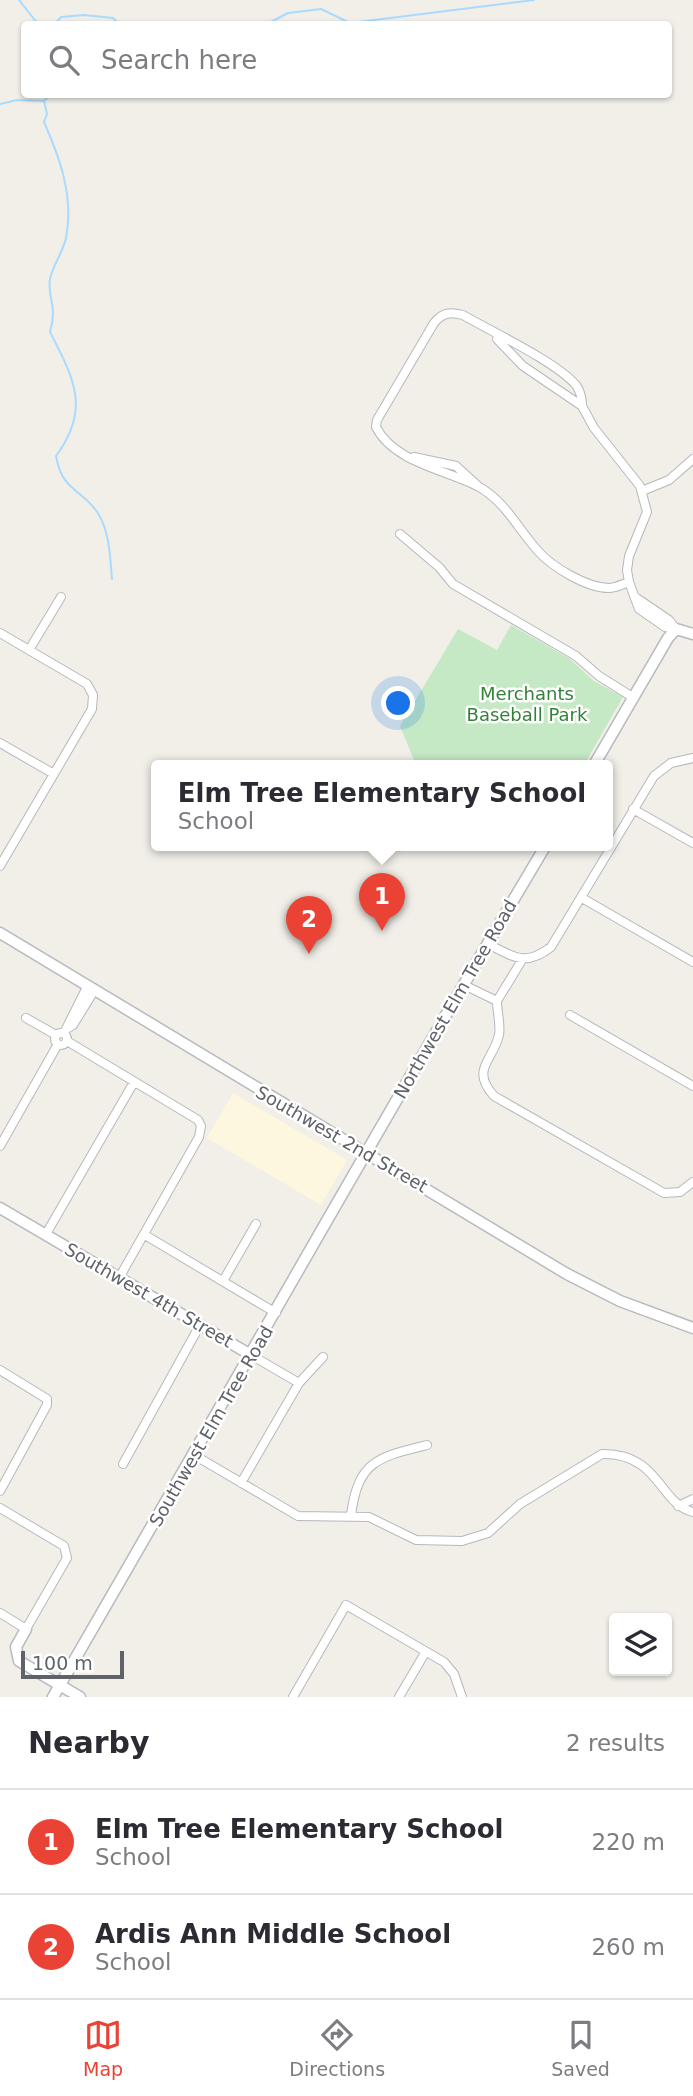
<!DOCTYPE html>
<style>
:root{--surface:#fff;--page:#f7f7f7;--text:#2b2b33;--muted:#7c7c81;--line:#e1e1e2;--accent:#ea4335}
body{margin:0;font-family:"DejaVu Sans",sans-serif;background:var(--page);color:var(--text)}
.controls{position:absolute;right:21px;bottom:21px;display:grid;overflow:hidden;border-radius:7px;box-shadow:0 2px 5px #0004}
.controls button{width:63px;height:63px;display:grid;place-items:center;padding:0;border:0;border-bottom:2px solid var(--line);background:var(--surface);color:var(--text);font:35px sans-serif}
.scale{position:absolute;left:21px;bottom:18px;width:103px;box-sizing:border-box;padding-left:7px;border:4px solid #5f6368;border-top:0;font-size:19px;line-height:24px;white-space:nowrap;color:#5f6368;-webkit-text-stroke:5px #fff;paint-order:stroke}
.you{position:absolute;left:399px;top:704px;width:24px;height:24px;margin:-18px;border:5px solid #fff;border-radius:50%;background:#1a73e8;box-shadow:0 0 0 10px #1a73e833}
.badge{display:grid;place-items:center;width:46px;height:46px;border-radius:50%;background:var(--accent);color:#fff;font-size:23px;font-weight:700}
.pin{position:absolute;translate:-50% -58px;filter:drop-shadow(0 2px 4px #0008)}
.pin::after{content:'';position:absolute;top:37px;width:24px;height:21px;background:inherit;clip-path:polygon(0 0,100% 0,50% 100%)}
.popup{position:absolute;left:151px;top:760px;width:462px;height:91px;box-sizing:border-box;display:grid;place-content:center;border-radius:7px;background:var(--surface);filter:drop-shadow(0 2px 5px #0005);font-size:23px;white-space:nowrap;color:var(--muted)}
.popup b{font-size:26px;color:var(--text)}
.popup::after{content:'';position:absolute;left:50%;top:100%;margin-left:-14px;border:14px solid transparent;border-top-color:var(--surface)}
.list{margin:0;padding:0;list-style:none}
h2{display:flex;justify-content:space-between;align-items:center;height:91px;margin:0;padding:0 28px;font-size:30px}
h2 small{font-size:23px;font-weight:400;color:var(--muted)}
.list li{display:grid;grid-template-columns:46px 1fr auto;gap:21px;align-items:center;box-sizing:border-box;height:105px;padding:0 28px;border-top:2px solid var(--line)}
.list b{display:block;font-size:26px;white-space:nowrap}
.list p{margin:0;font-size:23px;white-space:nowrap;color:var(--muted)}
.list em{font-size:23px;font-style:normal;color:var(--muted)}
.icon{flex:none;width:38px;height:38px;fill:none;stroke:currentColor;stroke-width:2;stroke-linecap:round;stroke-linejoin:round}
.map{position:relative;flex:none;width:693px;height:1697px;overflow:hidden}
.search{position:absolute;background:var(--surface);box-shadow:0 2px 5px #0004;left:21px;right:21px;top:21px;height:77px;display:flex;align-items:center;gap:18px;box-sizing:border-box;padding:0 24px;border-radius:7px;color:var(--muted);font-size:26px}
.sheet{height:301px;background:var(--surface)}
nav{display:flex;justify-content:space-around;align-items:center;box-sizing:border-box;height:98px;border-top:2px solid var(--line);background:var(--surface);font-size:19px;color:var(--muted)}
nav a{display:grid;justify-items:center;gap:4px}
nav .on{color:var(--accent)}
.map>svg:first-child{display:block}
</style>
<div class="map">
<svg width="693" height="1697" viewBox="0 0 693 1697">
<rect width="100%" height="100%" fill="#f1efe8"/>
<path fill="#fef7e0" d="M233,1093l114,67 -26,45 -114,-67z"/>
<path fill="#c5e8c5" d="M511,625l59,34 24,22 29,16 -39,68h-168l-16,-39 58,-97 39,21z"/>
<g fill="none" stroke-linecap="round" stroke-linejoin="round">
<path stroke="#aadaff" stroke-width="2" d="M19,0l19,24
M55,24l6,-7 23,-2 29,3 6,6
M267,24l21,-11 33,-4 29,14 184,-23
M44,101l3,13 -3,8c16,36 30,75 22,116 -3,14 -13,27 -16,41 -3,19 8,27 0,53 24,47 41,77 6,124 6,37 29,34 43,59 11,19 11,43 13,64
M0,104l17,-4 27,1 7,-7"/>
<g stroke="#b5b8bc" stroke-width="10">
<path id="street" d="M497,339l26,27 59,40 12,22 46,58 7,26 -18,44 -2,14 2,12 10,27 26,18 11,2
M582,406c0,-8 -1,-14 -6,-21 -21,-24 -84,-53 -113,-70 -13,-3 -20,-3 -29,8l-57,97 -1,7c18,36 72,43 105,61 26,16 37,41 57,63 14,16 49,37 71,37 6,0 14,-4 20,-6
M414,457l42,9 23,21
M642,491l27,-11 24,-21
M400,534l39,33 14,17 123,72 23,20 35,22
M635,597l34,23 7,9
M0,633l87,51 6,11 -1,14 -92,157
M29,650l32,-53
M0,743l54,31
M633,809l60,34
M582,898l111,64
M488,944c26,13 37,23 63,3l103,-171 17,-13 22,-5
M464,985l33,16
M497,1001c0,12 4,23 2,34 -6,26 -29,34 -5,61l170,97 16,-1 13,-10
M497,1001l25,-41
M570,1015l123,71
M26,1018l30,17
M68,1028l5,-3 21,-34
M55 1039a6 6 0 1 1 12 0a6 6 0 1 1-12 0Z
M64,1033l23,-46
M67,1041l131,79 3,6 -2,11 -80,141
M0,1146l58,-102
M46,1234l88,-152
M145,1235l131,78
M223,1281l33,-57
M251,1355l48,28
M0,1370l47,29v6l-47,86
M194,1455l104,61 71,1 47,23 46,1 26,-8 32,-29 82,-50c58,-1 57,50 91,58
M123,1464l77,-139
M241,1483l58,-100 24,-26
M678,1506l15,-7
M0,1508l64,38 3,12 -41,71 -26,-16
M351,1515c7,-54 27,-58 76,-70
M293,1697l53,-92 98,57 10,12 8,23
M399,1697l26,-44"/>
</g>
<g stroke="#b6babf" stroke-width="13">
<path id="secondary" d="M594,765l74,-127 8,-9 17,5
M0,933l567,341 53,27 73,27
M0,1208l251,147
M26,1629l-10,18 3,14 61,36
M53,1697c165,-284 325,-570 493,-852"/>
</g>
<use href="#street" stroke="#fff" stroke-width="8"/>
<use href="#secondary" stroke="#fff" stroke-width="10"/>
</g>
<g text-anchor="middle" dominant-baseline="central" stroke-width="5" stroke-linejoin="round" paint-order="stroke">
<g font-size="18" fill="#348238" stroke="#fff">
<text x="527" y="693">Merchants<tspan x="527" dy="21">Baseball Park</tspan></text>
</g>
<g font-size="18" fill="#5f6368" stroke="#fff">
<text transform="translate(455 999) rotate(-60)">Northwest Elm Tree Road</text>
<text transform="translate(342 1139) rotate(30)">Southwest 2nd Street</text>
<text transform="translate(149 1295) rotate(30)">Southwest 4th Street</text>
<text transform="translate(211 1426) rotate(-60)">Southwest Elm Tree Road</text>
</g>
</g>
</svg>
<div class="controls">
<button><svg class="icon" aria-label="layers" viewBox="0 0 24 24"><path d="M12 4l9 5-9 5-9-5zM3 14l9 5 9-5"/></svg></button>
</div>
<div class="scale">100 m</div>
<div class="you"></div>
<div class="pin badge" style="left:382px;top:931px">1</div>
<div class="popup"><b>Elm Tree Elementary School</b>School</div>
<div class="pin badge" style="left:309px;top:954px">2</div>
<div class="search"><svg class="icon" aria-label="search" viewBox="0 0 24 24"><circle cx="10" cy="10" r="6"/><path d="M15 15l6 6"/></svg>Search here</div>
</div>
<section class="sheet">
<h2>Nearby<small>2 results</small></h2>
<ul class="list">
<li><span class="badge">1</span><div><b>Elm Tree Elementary School</b><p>School</p></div><em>220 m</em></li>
<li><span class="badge">2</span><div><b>Ardis Ann Middle School</b><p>School</p></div><em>260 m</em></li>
</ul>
</section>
<nav>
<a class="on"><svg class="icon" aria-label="map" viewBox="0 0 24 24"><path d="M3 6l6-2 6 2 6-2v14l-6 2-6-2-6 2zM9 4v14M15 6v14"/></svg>Map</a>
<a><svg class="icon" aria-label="directions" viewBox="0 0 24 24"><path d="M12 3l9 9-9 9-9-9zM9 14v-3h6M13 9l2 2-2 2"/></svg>Directions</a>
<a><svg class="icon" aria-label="saved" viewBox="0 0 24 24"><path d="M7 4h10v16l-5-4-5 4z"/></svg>Saved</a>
</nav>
